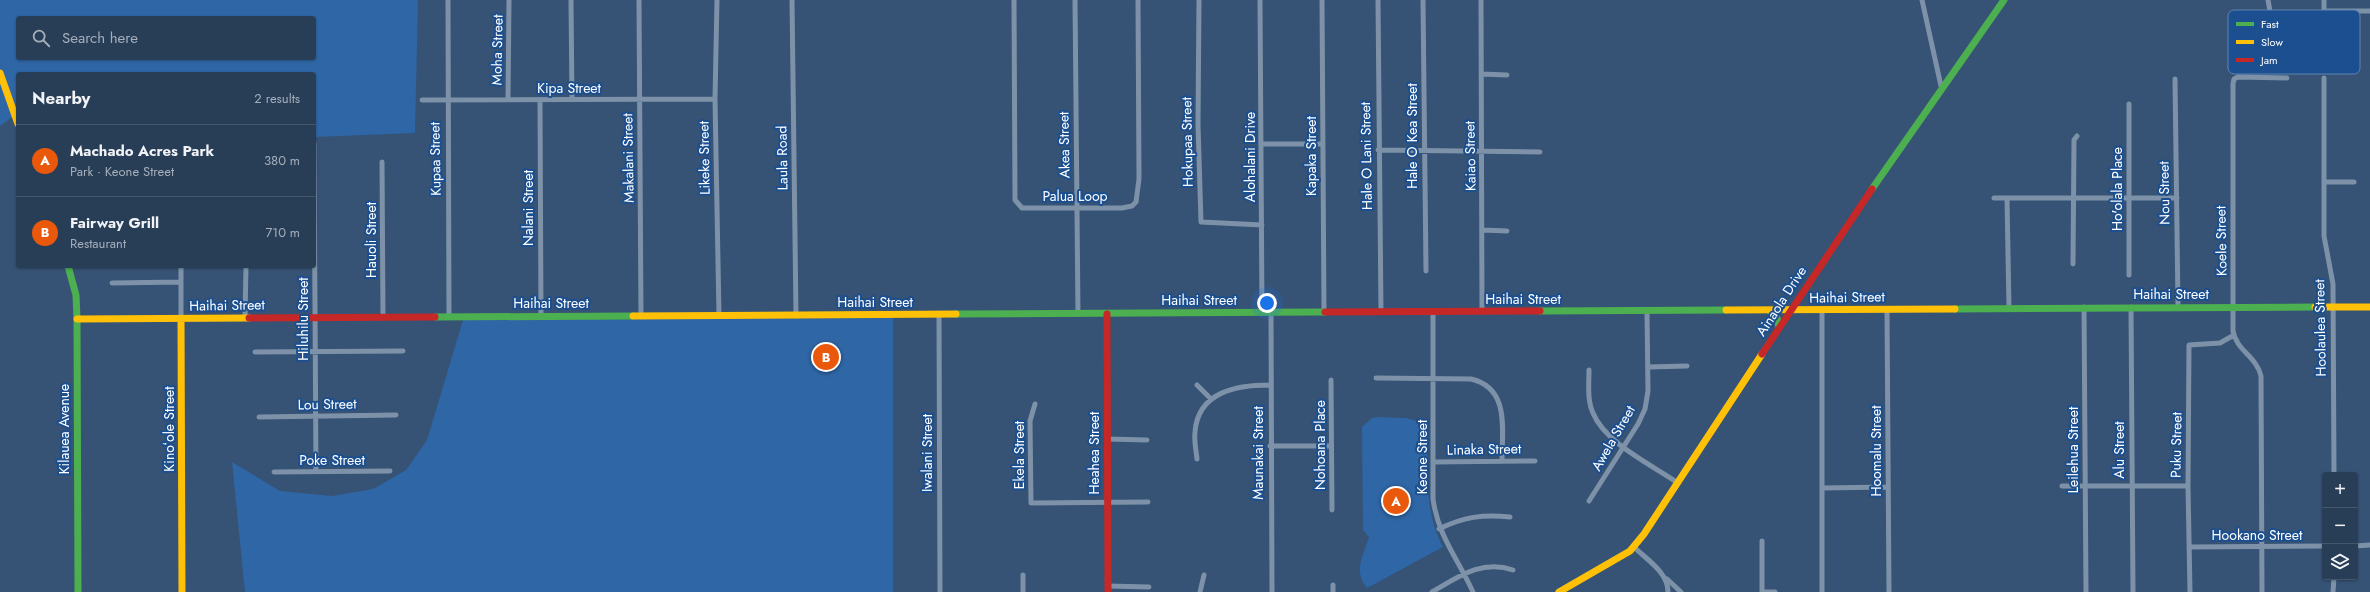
<!DOCTYPE html>
<meta charset="utf-8">
<style>
:root{--surface:#283e57;--page:#30455d;--text:#f1f3f6;--muted:#a5aeba;--line:#44576d;--accent:#ea580c}
body{margin:0;font-family:Jost,sans-serif;background:var(--page);color:var(--text)}
.controls{position:absolute;right:12px;bottom:12px;display:grid;overflow:hidden;border-radius:4px;box-shadow:0 1px 3px #0004}
.controls button{width:36px;height:36px;display:grid;place-items:center;padding:0;border:0;border-bottom:1px solid var(--line);background:var(--surface);color:var(--text);font:20px sans-serif}
.you{position:absolute;left:1267px;top:303px;width:14px;height:14px;margin:-10px;border:3px solid #fff;border-radius:50%;background:#1a73e8;box-shadow:0 0 0 6px #1a73e833}
.badge{display:grid;place-items:center;width:26px;height:26px;border-radius:50%;background:var(--accent);color:#fff;font-size:13px;font-weight:700}
.pin{position:absolute;translate:-50% -50%;border:2px solid #fff;box-shadow:0 1px 4px #0006}
.list{margin:0;padding:0;list-style:none}
h2{display:flex;justify-content:space-between;align-items:center;height:52px;margin:0;padding:0 16px;font-size:17px}
h2 small{font-size:13px;font-weight:400;color:var(--muted)}
.list li{display:grid;grid-template-columns:26px 1fr auto;gap:12px;align-items:center;box-sizing:border-box;height:72px;padding:0 16px;border-top:1px solid var(--line)}
.list b{display:block;font-size:15px;white-space:nowrap}
.list p{margin:0;font-size:13px;white-space:nowrap;color:var(--muted)}
.list em{font-size:13px;font-style:normal;color:var(--muted)}
.icon{flex:none;width:22px;height:22px;fill:none;stroke:currentColor;stroke-width:2;stroke-linecap:round;stroke-linejoin:round}
.map{position:relative;flex:none;width:2370px;height:592px;overflow:hidden}
.search{position:absolute;background:var(--surface);box-shadow:0 1px 3px #0004;left:16px;top:16px;width:300px;height:44px;display:flex;align-items:center;gap:10px;box-sizing:border-box;padding:0 14px;border-radius:4px;color:var(--muted);font-size:15px}
.panel{position:absolute;background:var(--surface);box-shadow:0 1px 3px #0004;left:16px;top:72px;width:300px;height:196px;border-radius:4px}
.map>svg:first-child{display:block}
</style>
<div class="map">
<svg width="2370" height="592" viewBox="0 0 2370 592">
<rect width="100%" height="100%" fill="#365274"/>
<path fill="#2f66a5" fill-rule="evenodd" d="M0,0h418l-3,133 -101,4v-63h-296v39l-18,13zM18,18h296v40h-296z
M893,318v274h-648l-13,-130 48,29 52,5 41,-7 33,-19 21,-30 36,-120z
M1377,417l29,1 21,6c1,42 -4,86 16,123l-76,41c-14,-17 -4,-32 2,-51l-6,-7 -1,-103 10,-9z"/>
<g fill="none" stroke-linecap="round" stroke-linejoin="round">
<path stroke="#7d92a8" stroke-width="5" d="M448,0l1,317
M571,0l1,100
M639,0l2,316
M717,0l-2,99 4,217
M792,0l4,316
M1014,0l1,200 7,8h100l10,-2 4,-4 3,-23 -1,-179
M1075,0l3,314
M1199,0l-1,125 3,97 61,3
M1260,0l2,313
M1322,0l2,313
M1378,0l3,312
M1423,0l3,271
M1481,0l1,312
M1922,0l19,86
M2268,0l5,28
M2324,11h46
M2324,71v-71
M1481,74l26,1
M2324,78v158l9,48 1,191
M2175,79l3,228
M422,100l293,-1
M508,100l1,-100
M540,100l1,217
M2129,104v171
M314,143l2,328
M1262,144h60
M1378,150l162,2
M382,162l1,156
M2324,182h30
M1994,198h183
M2007,198l2,110
M1483,230l24,1
M2073,264l1,-124 3,-4
M181,266v53
M112,283l69,-1
M2084,307l2,285
M2131,307l2,285
M1822,310v282
M1887,310l2,282
M1433,312v187c5,37 25,60 40,93
M1271,313l1,279
M939,315l1,277
M245,318l1,-52
M255,352l148,-1
M1648,367l39,-1
M1589,370c0,14 -2,30 4,43 12,30 59,52 85,70
M1376,378l95,1c39,9 31,50 31,82
M1331,380l1,130
M1197,385l14,14
M1035,404l-5,17 1,82 117,-1
M259,417l137,-2
M1107,439l40,1
M1270,446h61
M1197,459c-1,-9 -3,-18 -2,-27 3,-41 43,-47 75,-47
M1434,462l101,-1
M274,472l116,-1
M2062,486h126
M1822,488l66,-1
M1589,501l49,-77 7,-15 3,-18 -1,-79
M1439,529c24,-12 44,-15 71,-12
M1762,541v51
M2355,546l15,-1
M1634,547c13,13 34,25 34,45
M2190,547l135,-1
M1023,575v17
M1667,579l14,13
M1333,585v7
M1108,586l41,1
M1200,592l4,-17
M1432,592c26,-15 50,-33 81,-22
M1762,592h13
M2190,592l-2,-106 1,-141 31,-2 14,-8
M2262,592l-1,-216c-4,-19 -25,-26 -28,-45v-247l1,-5 4,-2 49,1
M2333,592l1,-15"/>
<path stroke="#4caf50" stroke-width="7" d="M1872,189l132,-189
M68,266l8,29 1,24 1,273
M1955,309l360,-2
M1540,311l186,-1
M1770,311l7,7 2,9
M956,314l369,-2
M435,317l198,-1"/>
<path stroke="#ffc107" stroke-width="7" d="M0,73l18,51
M2315,307h55
M1726,310l229,-1
M633,316l323,-2
M77,319l172,-1
M181,319l1,273
M1559,592l71,-41 14,-17 118,-180"/>
<path stroke="#c62828" stroke-width="7" d="M1325,312l215,-1
M1107,314l1,278
M249,318l186,-1
M1762,354l110,-165"/>
</g>
<g text-anchor="middle" dominant-baseline="central" stroke-width="4" stroke-linejoin="round" paint-order="stroke">
<g font-size="14" fill="#fff" stroke="#1b4f8f">
<text transform="translate(497 50) rotate(-89)">Moha Street</text>
<text x="569" y="88">Kipa Street</text>
<text transform="translate(1412 136) rotate(-90)">Hale O Kea Street</text>
<text transform="translate(1187 142) rotate(-91)">Hokupaa Street</text>
<text transform="translate(1064 145) rotate(-91)">Akea Street</text>
<text transform="translate(1311 156) rotate(-90)">Kapaka Street</text>
<text transform="translate(1366 156) rotate(-91)">Hale O Lani Street</text>
<text transform="translate(1470 156) rotate(-91)">Kaiao Street</text>
<text transform="translate(1250 157) rotate(-90)">Alohalani Drive</text>
<text transform="translate(628 158) rotate(-91)">Makalani Street</text>
<text transform="translate(704 158) rotate(-91)">Likeke Street</text>
<text transform="translate(782 158) rotate(-91)">Laula Road</text>
<text transform="translate(435 159) rotate(-91)">Kupaa Street</text>
<text transform="translate(2117 189) rotate(-90)">Ho'olala Place</text>
<text transform="translate(2164 193) rotate(-91)">Nou Street</text>
<text x="1075" y="196">Palua Loop</text>
<text transform="translate(528 208) rotate(-90)">Nalani Street</text>
<text transform="translate(371 240) rotate(-90)">Hauoli Street</text>
<text transform="translate(2221 241) rotate(-91)">Koele Street</text>
<text x="2171" y="294">Haihai Street</text>
<text transform="translate(1847 297) rotate(-1)">Haihai Street</text>
<text x="1523" y="299">Haihai Street</text>
<text x="1199" y="300">Haihai Street</text>
<text transform="translate(1781 301) rotate(-57)">Ainaola Drive</text>
<text x="875" y="302">Haihai Street</text>
<text x="551" y="303">Haihai Street</text>
<text transform="translate(227 305) rotate(-1)">Haihai Street</text>
<text transform="translate(303 319) rotate(-90)">Hiluhilu Street</text>
<text transform="translate(2320 328) rotate(-91)">Hoolaulea Street</text>
<text transform="translate(327 404) rotate(-1)">Lou Street</text>
<text transform="translate(64 429) rotate(-90)">Kilauea Avenue</text>
<text transform="translate(169 429) rotate(-90)">Kinoʻole Street</text>
<text transform="translate(1613 438) rotate(-60)">Awela Street</text>
<text transform="translate(1320 445) rotate(-90)">Nohoana Place</text>
<text transform="translate(2176 445) rotate(-89)">Puku Street</text>
<text transform="translate(1484 449) rotate(-1)">Linaka Street</text>
<text transform="translate(2073 450) rotate(-90)">Leilehua Street</text>
<text transform="translate(2119 450) rotate(-90)">Alu Street</text>
<text transform="translate(1876 451) rotate(-90)">Hoomalu Street</text>
<text transform="translate(927 453) rotate(-90)">Iwalani Street</text>
<text transform="translate(1094 453) rotate(-90)">Heahea Street</text>
<text transform="translate(1258 453) rotate(-90)">Maunakai Street</text>
<text transform="translate(1019 455) rotate(-90)">Ekela Street</text>
<text transform="translate(1422 457) rotate(-90)">Keone Street</text>
<text x="332" y="460">Poke Street</text>
<text x="2257" y="535">Hookano Street</text>
</g>
</g>
<rect x="2228" y="10" width="132" height="64" rx="6" fill="#1b4f8f" stroke="#5f84b1" stroke-width="1"/>
<rect x="2236" y="22" width="18" height="4" fill="#4caf50"/>
<rect x="2236" y="40" width="18" height="4" fill="#ffc107"/>
<rect x="2236" y="58" width="18" height="4" fill="#c62828"/>
<g font-size="11" fill="#fff">
<text x="2261" y="28">Fast</text>
<text x="2261" y="46">Slow</text>
<text x="2261" y="64">Jam</text>
</g>
</svg>
<div class="controls">
<button>+</button>
<button>−</button>
<button><svg class="icon" aria-label="layers" viewBox="0 0 24 24"><path d="M12 4l9 5-9 5-9-5zM3 14l9 5 9-5"/></svg></button>
</div>
<div class="you"></div>
<div class="pin badge" style="left:1396px;top:501px">A</div>
<div class="pin badge" style="left:826px;top:357px">B</div>
<div class="search"><svg class="icon" aria-label="search" viewBox="0 0 24 24"><circle cx="10" cy="10" r="6"/><path d="M15 15l6 6"/></svg>Search here</div>
<section class="panel">
<h2>Nearby<small>2 results</small></h2>
<ul class="list">
<li><span class="badge">A</span><div><b>Machado Acres Park</b><p>Park · Keone Street</p></div><em>380 m</em></li>
<li><span class="badge">B</span><div><b>Fairway Grill</b><p>Restaurant</p></div><em>710 m</em></li>
</ul>
</section>
</div>
